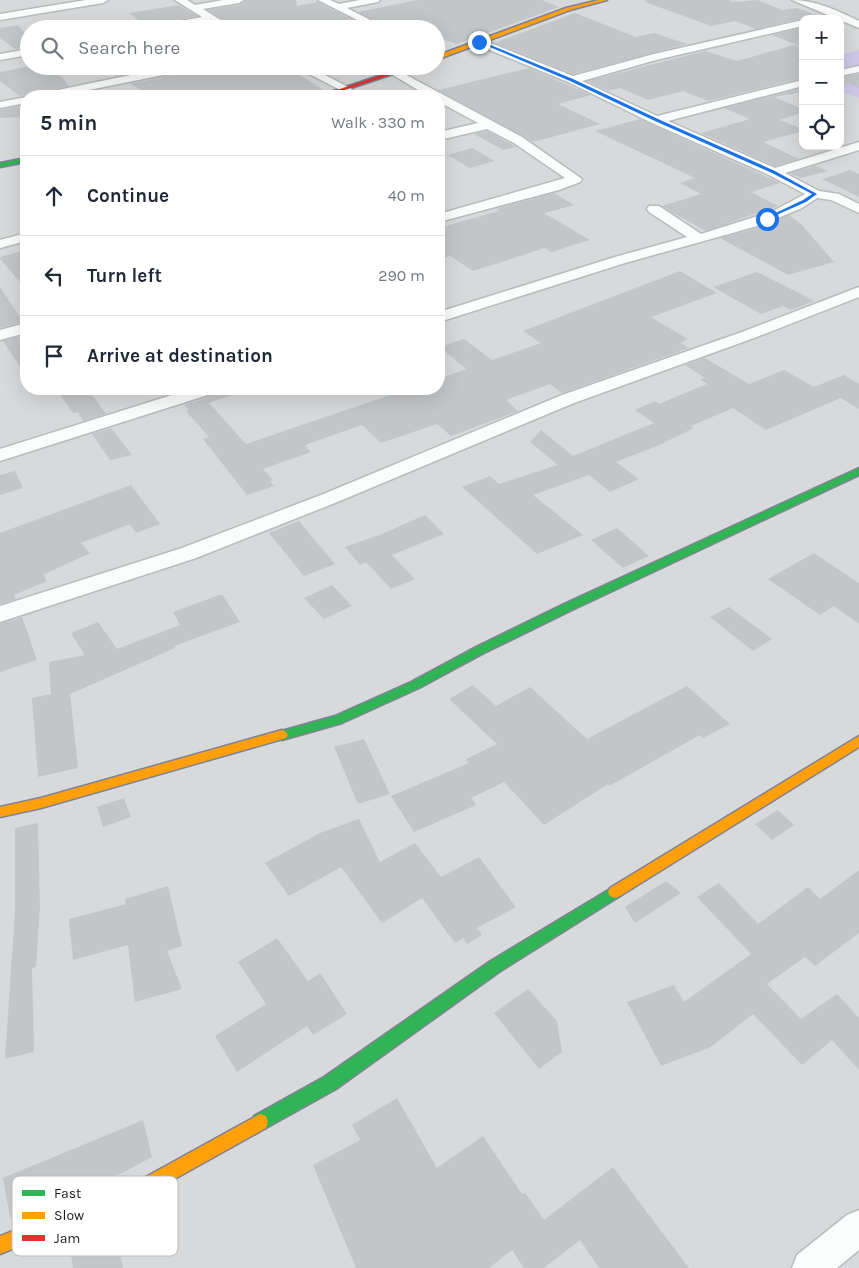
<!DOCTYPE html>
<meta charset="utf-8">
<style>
:root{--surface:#fff;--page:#f6f6f7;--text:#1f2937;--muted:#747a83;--line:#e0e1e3}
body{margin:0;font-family:Karla,sans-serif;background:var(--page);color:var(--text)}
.controls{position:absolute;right:15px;top:15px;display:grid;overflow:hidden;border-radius:10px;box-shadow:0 5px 20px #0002}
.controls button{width:45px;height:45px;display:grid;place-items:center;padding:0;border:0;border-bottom:1px solid var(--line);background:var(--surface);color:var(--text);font:25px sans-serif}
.stop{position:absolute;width:15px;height:15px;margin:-11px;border:4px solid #1a73e8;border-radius:50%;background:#fff}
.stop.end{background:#1a73e8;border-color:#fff;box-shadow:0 1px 5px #0008}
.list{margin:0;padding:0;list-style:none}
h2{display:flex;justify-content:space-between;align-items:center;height:65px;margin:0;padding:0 20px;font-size:21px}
h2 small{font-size:16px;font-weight:400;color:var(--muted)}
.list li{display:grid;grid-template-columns:32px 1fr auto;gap:15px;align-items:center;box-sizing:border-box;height:80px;padding:0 20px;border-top:1px solid var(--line)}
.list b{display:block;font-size:19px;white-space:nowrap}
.list em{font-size:16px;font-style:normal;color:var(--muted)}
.icon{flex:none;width:28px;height:28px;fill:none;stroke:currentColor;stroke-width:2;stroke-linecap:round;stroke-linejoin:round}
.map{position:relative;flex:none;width:859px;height:1268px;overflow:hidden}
.search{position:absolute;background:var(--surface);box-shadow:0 5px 20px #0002;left:20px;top:20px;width:425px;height:55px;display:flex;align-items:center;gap:12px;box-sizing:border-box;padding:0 18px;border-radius:28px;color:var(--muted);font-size:19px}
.panel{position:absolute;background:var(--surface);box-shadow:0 5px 20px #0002;left:20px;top:90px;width:425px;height:305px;border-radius:20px}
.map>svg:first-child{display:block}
</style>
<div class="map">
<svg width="859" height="1268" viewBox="0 0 859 1268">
<rect width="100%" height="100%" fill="#e6e9ec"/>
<path fill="#d7d9db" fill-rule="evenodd" d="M0,0h859v50l-19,4v-35h-37v44l-30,8 30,9v66h37v-54l19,6v1170h-859zM29,29h407v37h-407zM26,96h413v293h-413z"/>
<path fill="#cfc8e8" d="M859,50v48l-19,-6v-38z"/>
<path fill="#c3c6c8" d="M246,0h50l1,6 21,-4 52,27h-76l-13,-6 1,6h-45l-29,-19 31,-5z
M418,0h124l17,7 -102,37 -21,-7v-8h-46l-32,-17z
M646,0h82l5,2 25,-2 24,10 15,-2 29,11 -23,-1 -47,11 -21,-8 -24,5 -66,-24z
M179,5l18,11 -43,8 -6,3 -19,-14z
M575,13l61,24 18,-4 33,11 -114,30 -79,-31z
M18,25l11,13v9l-14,2 -15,-11v-10z
M803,28v19l-31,-12z
M794,45l9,3v30l-95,23 -25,-10 -35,9 -28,-12 -12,3 -21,-10 118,-30 32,10z
M31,66h22l16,20 -49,10 -20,-15v-9z
M98,66h66l-48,10z
M200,66h85l37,23 -7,3 -2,4h-161l-22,-12 63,-13z
M529,68l62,27 -33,9 42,20 -67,18 -95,-52z
M859,74v14l-11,-5 -8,1v-6z
M803,88v4l-29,5 29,12v3l-23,8 23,9v2l-40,11 36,17 -24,7 -74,-33 49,-14 -26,-11z
M26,105v12l-26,1v-8z
M640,119l140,64 -29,9 27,14 -72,25 -33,-18 -11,-7 39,-12 -21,-11 15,-5 -100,-47z
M487,131l26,14 3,2 -13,3 -29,-16z
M472,148l23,13 -25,7 -22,-13z
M815,166l13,5 -27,7 -11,-5z
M850,170l9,4v23l-37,-18z
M554,193l20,12 -30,8 46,27 -39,12 -6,-4 -72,23 -23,-15 -11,3v-31l60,-17 -3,-2z
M789,215l13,10 32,37 -46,13 -68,-37 42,-11z
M26,250v39l-26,-30v-2z
M680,271l37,22 -66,24 37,22 -8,4 9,5 -127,45 -12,-9 -44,16 12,11 -67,25 -14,-12 -56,19 -19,-18 -57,20 6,7 -48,17 10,11 -3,1 4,5 -27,9 -44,-56 6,-2 -23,-26 3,-1 -5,-5 31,-10 4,-6h22v3l-32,11 37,41 162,-55h31v-10l27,-10 -26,-22 24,-8 28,21 49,-17 -18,-12z
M757,272l58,29 -24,9 -8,-4 -22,8 -48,-27z
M0,287l23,35 -23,6z
M26,335v41l-23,-35z
M705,358l44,26 35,-14 30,17 30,-12 15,9v25l-18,-11 -75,32 -33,-22 -42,18 3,2 -37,18 -41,16 23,17 -29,13 -21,-17 -56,20 50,40 -46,19 -75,-67 28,-11 9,8 59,-19 -28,-23 11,-12 32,26 81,-33 -19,-13 20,-9 4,3 48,-20 -7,-5 5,-1 -20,-13z
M56,389h32l18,25 -23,7 -5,-9 -5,1z
M111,428l21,27 -22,5 -18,-26z
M15,471l8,17 -23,7v-20z
M131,485l29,39 -24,9 -6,-9 -49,19 9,10 -47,22 4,6 -33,14 2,4 -16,5v-71z
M425,515l19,19 -52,21 23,24 -24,10 -25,-27 -6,3 -15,-18 37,-13z
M299,521l36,43 -31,12 -35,-43z
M617,528l32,28 -26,12 -32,-28z
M814,553l45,30v41l-25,-18 -14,9 -52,-36z
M332,585l20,21 -28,13 -20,-21z
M222,594l18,28 -66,24 1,2 -105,46 8,74 -40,9 -6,-79 19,-4 -2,-32 36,-7 -14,-22 27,-11 19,27 63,-24 -7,-13z
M729,607l43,32 -19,12 -43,-34z
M22,617l15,43 -37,12v-48z
M473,685l23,21 34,-19 57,52 100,-53 43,38 -27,14 -3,-3 -91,51 -1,-2 -64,41 -40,-43 -33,16 5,7 -62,27 -23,-36 78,-33 -3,-4 31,-15 -48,-45z
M364,739l26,55 -32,10 -24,-57z
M124,798l7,19 -28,10 -6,-20z
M778,810l16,15 -22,15 -17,-16z
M359,819l21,43 35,-19 26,34 38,-20 37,50 -39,21 5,7 -15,9 -4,-6 -8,5 -33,-45 -40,25 -41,-56 -52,29 -24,-33 55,-30z
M38,823l2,85 -4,59 -4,1 2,84 -29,7 10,-147v-84z
M859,870v63l-44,33 -10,-9 -38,27 34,35 36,-25 22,24v52l-27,-30 -30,25 -49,-51 -42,33 -50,19 -34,-64 47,-17 10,17 67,-48 -54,-57 22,-14 39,41 50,-37 12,12z
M666,881l15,12 -46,30 -10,-16z
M168,886l14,60 -15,5 15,38 -47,13 -7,-57 -55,15 -4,-41 57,-15 -1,-5z
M277,938l31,43 12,-8 27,41 -34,21 -6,-9 -70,46 -22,-36 51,-32 -28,-42z
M528,989l29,32 5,31 -23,17 -45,-56z
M397,1098l40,70 46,-32 39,58 3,-1 19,27 69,-53 76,101h-90l-19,-28 -36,28h-20l-12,-18 -23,18h-133l-43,-103 47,-25 -8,-15z
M143,1120l9,37 -28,15 -114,46 -7,-40z
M116,1230l7,38h-50l-3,-20z"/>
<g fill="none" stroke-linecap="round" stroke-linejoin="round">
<g stroke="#b9babc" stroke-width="3">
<path id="street" d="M86,0h22l-5,3 -103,17v-6z
M175,0h12l8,5 28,-5h21l-5,3 -36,6 32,20h-13l-12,-8 -39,8h-22l5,-3 48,-9z
M318,0h12l9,4 21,-4h20l-2,2 -31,6 41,21h-13z
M792,0c24,0 46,11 67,21v7z
M803,20v6l-147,34 -74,21 75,35 146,-36v6l-135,35 107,47 84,-26v8l-74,23 34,18 20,3 20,10v9l-28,-13 -14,-2 -15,10 -41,17 -136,38 -186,59v-10l176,-55 72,-20 -38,-25 -2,-3 2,-3h10l42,28 72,-23 32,-17 -36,-19 -117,-52 -84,-41 -93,-38 -1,-2 1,-2h8l90,36 81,-22z
M29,49v6l-29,5v-6z
M175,66h23l-5,3 -134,27h-22l6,-3z
M294,66h14l44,23 -2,2h-8z
M859,66v6l-19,4v-6z
M397,70l125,67 60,42 -2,3 -21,8 -120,32v-8l126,-36 -51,-35 -27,-14 -48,11v-8l39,-9 -39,-21v-6h-11l-35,-21 -1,-2z
M26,97v6l-26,5v-6z
M26,233v8l-26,7v-8z
M859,287v10l-105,41 -180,65 -239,100 -139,55 -196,64v-16l182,-58 139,-53 241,-100 180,-63z
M26,323v10l-26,7v-10z
M191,389h26l-3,4 -214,68v-12z
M859,1210v40l-22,18h-45l5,-13 50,-40z"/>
</g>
<g stroke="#808395" stroke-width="3">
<path id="fast" d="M26,158v4l-26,5v-4z
M859,468v7l-287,135 -88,43 -65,35 -77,35 -60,17 -4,-2 -2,-3 2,-3 57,-16 76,-34 65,-35 88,-43z
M615,886l5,2 2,4 -2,4 -121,76 -163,117 -70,39 -6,2 -6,-2 -2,-6 2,-6 70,-39 165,-115z"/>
</g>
<g stroke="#808395" stroke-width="3">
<path id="slow" d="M599,0h8l-37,10 -134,50v-4l130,-48z
M282,730l4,2 2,3 -2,3 -245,70 -41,9v-10l41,-9z
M859,736v11l-239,149 -5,2 -5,-2 -2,-4 2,-4z
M260,1114l6,2 2,6 -2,6 -122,68 -144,58v-18l133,-52z"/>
</g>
<g stroke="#808395" stroke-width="3">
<path id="jam" d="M408,66h9l-90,30h-8z"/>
</g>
<use href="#street" fill="#fbfcfc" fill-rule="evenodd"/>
<use href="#fast" fill="#30b455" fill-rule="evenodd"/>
<use href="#slow" fill="#ff9f0a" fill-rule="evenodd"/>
<use href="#jam" fill="#e5322d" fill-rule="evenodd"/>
</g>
<path fill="#1a73e8" d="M481,41l92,38 85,40 117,52 42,23 -11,8 -41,18v-2l38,-18 9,-6 -40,-21 -117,-52 -85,-40 -92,-39z"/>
<rect x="12" y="1176" width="166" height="80" rx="8" fill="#fff" stroke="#bbb" stroke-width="1"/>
<rect x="22" y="1190" width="23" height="6" fill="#30b455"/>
<rect x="22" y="1212" width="23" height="7" fill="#ff9f0a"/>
<rect x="22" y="1235" width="23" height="6" fill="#e5322d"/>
<g font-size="14" fill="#1d1d1d">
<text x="54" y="1198">Fast</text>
<text x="54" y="1220">Slow</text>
<text x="54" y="1243">Jam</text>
</g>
</svg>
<div class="controls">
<button>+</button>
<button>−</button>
<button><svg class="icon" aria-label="locate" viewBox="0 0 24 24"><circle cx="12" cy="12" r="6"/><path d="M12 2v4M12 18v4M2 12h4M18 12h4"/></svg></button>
</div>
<div class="stop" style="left:767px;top:219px"></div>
<div class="stop end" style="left:479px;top:42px"></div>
<div class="search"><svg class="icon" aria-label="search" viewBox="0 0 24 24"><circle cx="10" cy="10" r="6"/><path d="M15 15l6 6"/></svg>Search here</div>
<section class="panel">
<h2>5 min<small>Walk · 330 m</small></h2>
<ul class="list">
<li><svg class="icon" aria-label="ahead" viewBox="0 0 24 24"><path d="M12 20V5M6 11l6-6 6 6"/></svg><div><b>Continue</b></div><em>40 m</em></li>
<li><svg class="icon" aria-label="left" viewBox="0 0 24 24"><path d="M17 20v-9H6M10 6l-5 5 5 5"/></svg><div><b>Turn left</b></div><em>290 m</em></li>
<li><svg class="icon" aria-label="arrive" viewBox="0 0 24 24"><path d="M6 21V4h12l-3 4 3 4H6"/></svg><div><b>Arrive at destination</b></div></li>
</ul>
</section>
</div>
